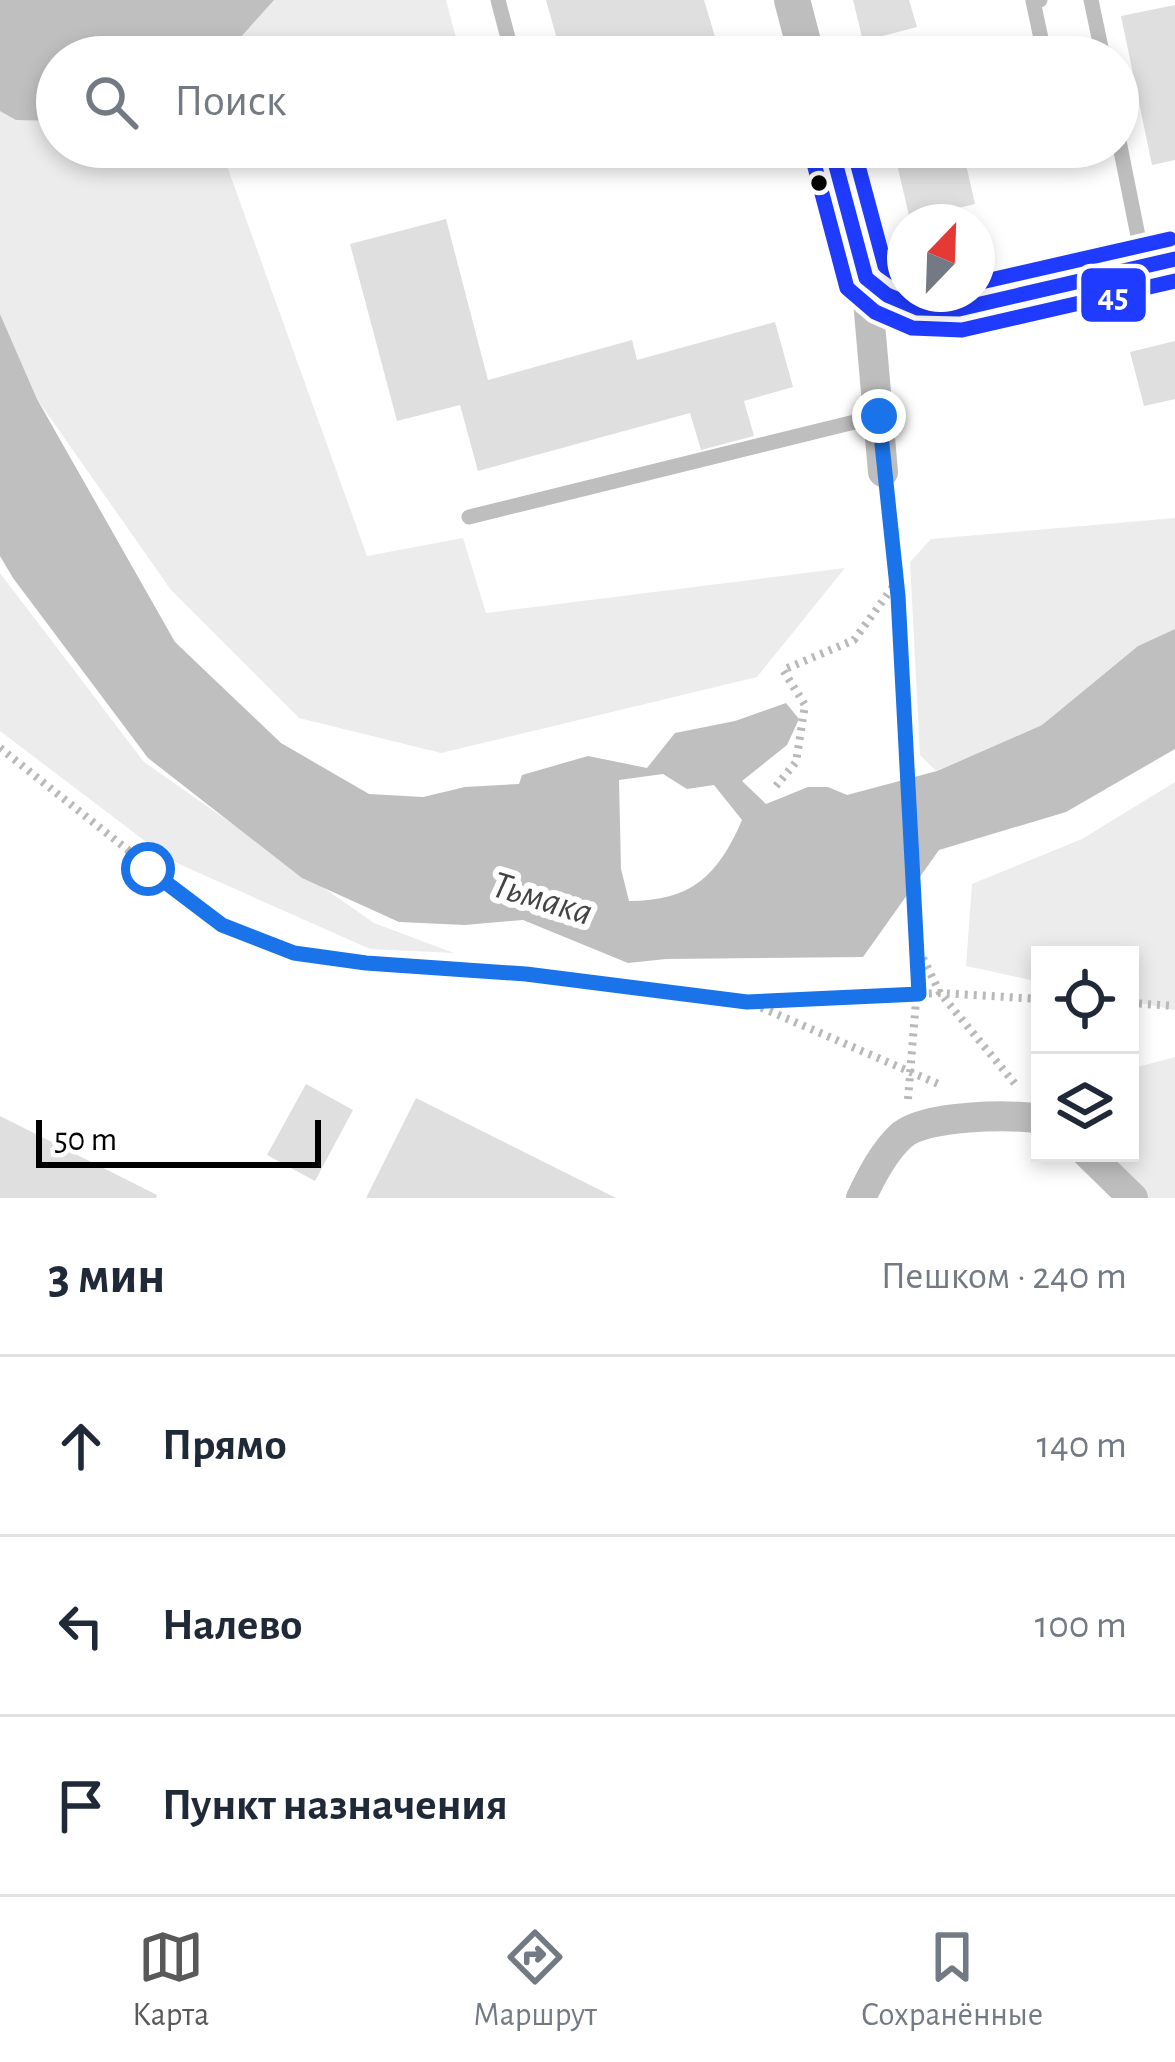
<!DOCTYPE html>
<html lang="ru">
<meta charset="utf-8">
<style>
:root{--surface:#fff;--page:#f2f2f3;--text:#1f2937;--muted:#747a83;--line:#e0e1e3;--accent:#595959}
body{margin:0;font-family:"Alegreya Sans",sans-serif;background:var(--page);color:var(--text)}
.controls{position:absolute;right:36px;bottom:36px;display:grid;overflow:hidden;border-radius:0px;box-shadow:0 6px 18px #0003}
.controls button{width:108px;height:108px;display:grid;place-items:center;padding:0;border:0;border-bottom:3px solid var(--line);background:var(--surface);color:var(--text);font:60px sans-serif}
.compass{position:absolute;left:887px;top:204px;width:108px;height:108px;border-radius:50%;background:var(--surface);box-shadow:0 6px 18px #0003;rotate:23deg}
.scale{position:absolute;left:36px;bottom:30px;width:285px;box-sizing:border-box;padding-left:12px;border:6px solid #000;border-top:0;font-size:33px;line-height:42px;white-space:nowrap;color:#000;-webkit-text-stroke:9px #fff;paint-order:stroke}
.stop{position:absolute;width:36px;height:36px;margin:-27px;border:9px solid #1a73e8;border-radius:50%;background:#fff}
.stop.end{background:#1a73e8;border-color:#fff;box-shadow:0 3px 12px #0008}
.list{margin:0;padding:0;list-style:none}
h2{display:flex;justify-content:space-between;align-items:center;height:156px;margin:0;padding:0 48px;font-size:51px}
h2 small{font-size:39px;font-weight:400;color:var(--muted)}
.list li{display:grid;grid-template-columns:78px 1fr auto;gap:36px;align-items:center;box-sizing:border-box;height:180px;padding:0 48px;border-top:3px solid var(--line)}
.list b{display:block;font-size:45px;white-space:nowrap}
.list em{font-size:39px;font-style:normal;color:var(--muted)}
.icon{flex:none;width:66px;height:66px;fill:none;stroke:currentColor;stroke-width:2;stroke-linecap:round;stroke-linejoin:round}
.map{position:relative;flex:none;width:1175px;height:1198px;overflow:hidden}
.search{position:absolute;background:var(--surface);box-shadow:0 6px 18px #0003;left:36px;right:36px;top:36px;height:132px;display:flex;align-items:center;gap:30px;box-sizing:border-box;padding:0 42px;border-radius:66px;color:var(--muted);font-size:45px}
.sheet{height:696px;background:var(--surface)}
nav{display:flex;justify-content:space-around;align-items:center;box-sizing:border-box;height:168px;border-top:3px solid var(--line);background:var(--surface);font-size:33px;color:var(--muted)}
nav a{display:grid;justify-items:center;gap:6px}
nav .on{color:var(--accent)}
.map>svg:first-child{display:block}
</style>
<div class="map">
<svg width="1175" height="1198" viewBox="0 0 1175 1198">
<rect width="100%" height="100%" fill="#fff"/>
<path fill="#ececec" d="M0,0h446l15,57h-404v90h210l-40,19 140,390 96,-18 23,75 359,-45 -88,109 -316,76 -142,-35 -128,-128 -134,-191 -37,-85z
M1175,518v111l-37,17 -96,79 -106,46 -16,-16 -10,-193 21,-23z
M0,573l144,189 230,161 80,30 -84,-4 -200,-89 -170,-129z
M1175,782v228l-45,-9v-46h-90v27l-74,-16 6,-82 110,-45z
M1175,1057v141h-28l-36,-45h19v-84z"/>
<path fill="#bfbfbf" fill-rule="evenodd" d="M0,0h274l-51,57h-166v64l-41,-1 -16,-9z
M0,314l37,85 138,243 106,101 88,51 54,3 42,-10 54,-3 3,-9 66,-19 59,12 28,-35 60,-12 51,-18 13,16 -12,26 -45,36 24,23 42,-17h20l19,8 90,-24 105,-46 96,-79 37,-17v120l-109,63 -127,38 -76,107 -197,2 -38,4 -105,-43 -58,5 -66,-3 -97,-44 -154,-120 -135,-180 -13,-22zM663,774l24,15 27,-4 28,35c-24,56 -51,81 -113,81l-8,-32 -2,-89z"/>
<path fill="#dfdfdf" d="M546,0h158l12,40 -61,17h-93z
M853,0h56l8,27 -54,14z
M1175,5v155l-23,5 -31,-149z
M893,147h69l13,57 -65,16z
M446,219l42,161 144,-40 5,20 138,-38 18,65 -49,14 10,35 -53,14 -11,-37 -212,58 -18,-66 -63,16 -47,-177z
M1175,341v58l-31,7 -14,-54z
M306,1084l47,26 -38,71 -48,-26z
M416,1098l200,100h-250z
M0,1116l157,79 -1,3h-156z"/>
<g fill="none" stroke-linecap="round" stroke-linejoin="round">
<path stroke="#b9b9b9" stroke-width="8" stroke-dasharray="3 6" stroke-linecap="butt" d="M887,504l11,92 22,356 -12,147
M0,748l222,177 72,28 72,10 160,11 221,28 193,-9 100,6
M776,786l20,-24 9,-57 -22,-35 71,-30 41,-56
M923,958l17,35 76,92
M1130,1003l45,3
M753,1004l190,82"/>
<path stroke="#bebebe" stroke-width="15" d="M498,0l15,57
M1040,0l-7,1 12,56
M1091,0l12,57
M1118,136l26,130
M1062,147l1,2
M469,517l410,-101"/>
<path stroke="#bebebe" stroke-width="30" d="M866,278l17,194
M1087,1153l46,45
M861,1198c10,-21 23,-47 41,-63 25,-20 107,-21 138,-16"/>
<path stroke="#bebebe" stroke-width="36" d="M792,0l15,57
M831,147l35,131 21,17 31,13 41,1 216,-50"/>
<g stroke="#fff" stroke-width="24">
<path id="bus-1" d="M831,147l35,131 21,17 31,13 41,1 216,-50"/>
</g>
<g stroke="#fff" stroke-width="24">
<path id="bus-2" d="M811,152l36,136 28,24 37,16 50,2 213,-49"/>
</g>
<g stroke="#fff" stroke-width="24">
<path id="bus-3" d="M853,147l32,119 20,14
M977,283l193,-44"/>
</g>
<use href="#bus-1" stroke="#1f3bff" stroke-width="15"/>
<use href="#bus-2" stroke="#1f3bff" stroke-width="15"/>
<use href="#bus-3" stroke="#1f3bff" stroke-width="15"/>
</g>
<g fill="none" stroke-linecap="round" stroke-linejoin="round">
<path stroke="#1a73e8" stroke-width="15" d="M148,869l74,56 72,28 72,10 160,11 221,28 172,-8 -21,-398 -19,-180"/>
</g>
<circle fill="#000" stroke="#fff" stroke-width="4.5" cx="819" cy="183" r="10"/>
<g text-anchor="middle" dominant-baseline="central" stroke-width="12" stroke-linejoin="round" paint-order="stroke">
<g font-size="39" font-style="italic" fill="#444" stroke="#fff">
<text transform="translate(542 899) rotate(17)">Тьмака</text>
</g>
</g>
<rect stroke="#fff" stroke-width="4.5" x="1079" y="266" width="69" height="58" rx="12" fill="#1f3bff"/>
<g font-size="33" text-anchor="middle" font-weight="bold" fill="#fff">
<text x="1113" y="307">45</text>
</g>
</svg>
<div class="controls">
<button><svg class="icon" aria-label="locate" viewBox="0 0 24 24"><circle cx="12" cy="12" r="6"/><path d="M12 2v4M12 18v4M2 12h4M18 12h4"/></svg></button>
<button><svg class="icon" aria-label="layers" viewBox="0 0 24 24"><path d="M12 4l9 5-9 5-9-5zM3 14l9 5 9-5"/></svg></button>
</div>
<svg class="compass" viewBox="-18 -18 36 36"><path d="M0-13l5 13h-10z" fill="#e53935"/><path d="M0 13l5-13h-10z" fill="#747a83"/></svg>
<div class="scale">50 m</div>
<div class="stop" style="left:148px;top:869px"></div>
<div class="stop end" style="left:879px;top:416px"></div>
<div class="search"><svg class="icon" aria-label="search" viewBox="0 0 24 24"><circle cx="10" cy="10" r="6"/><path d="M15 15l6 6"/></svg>Поиск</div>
</div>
<section class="sheet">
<h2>3 мин<small>Пешком · 240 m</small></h2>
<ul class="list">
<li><svg class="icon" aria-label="ahead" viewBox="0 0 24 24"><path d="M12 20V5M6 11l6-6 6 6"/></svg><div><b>Прямо</b></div><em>140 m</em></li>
<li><svg class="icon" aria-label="left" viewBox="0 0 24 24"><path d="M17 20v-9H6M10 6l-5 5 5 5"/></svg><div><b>Налево</b></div><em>100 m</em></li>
<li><svg class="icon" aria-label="arrive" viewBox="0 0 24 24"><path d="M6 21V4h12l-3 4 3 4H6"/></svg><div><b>Пункт назначения</b></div></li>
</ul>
</section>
<nav>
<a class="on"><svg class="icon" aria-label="map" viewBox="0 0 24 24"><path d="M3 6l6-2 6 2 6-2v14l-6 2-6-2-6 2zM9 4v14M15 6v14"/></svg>Карта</a>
<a><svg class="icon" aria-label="directions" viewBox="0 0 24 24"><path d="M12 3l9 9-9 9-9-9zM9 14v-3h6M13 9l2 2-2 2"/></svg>Маршрут</a>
<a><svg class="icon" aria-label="saved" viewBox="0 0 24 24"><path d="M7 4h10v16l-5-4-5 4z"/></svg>Сохранённые</a>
</nav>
